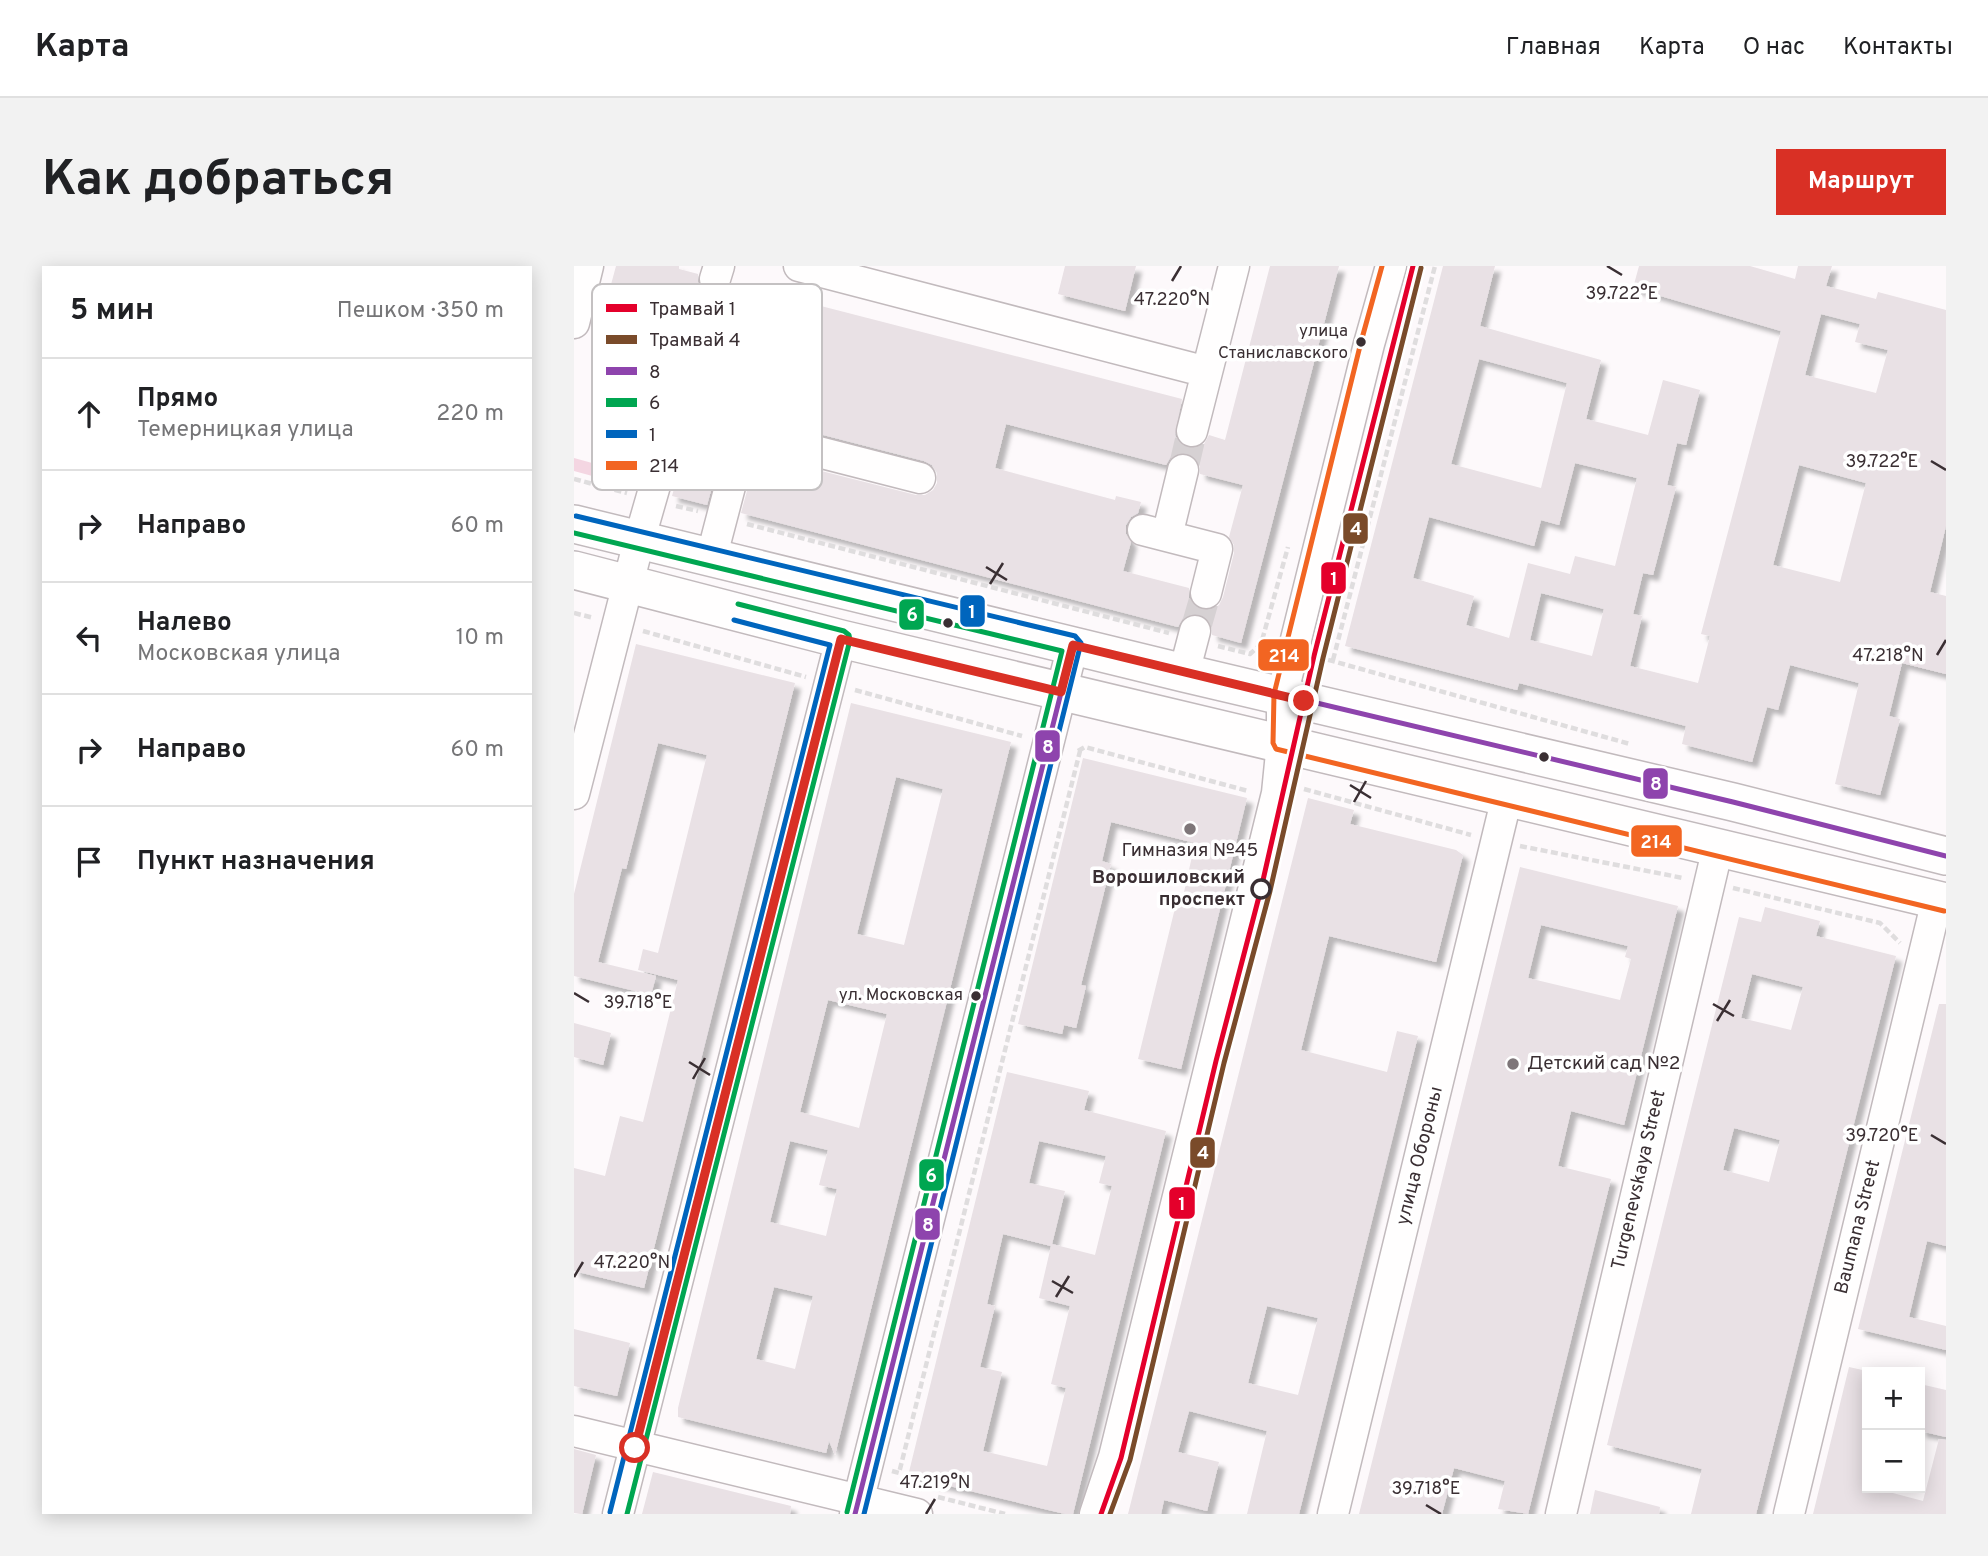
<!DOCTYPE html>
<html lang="ru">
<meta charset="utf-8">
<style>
:root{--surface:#fff;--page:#f2f2f2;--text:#202124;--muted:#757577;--line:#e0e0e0;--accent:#d93025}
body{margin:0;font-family:Overpass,sans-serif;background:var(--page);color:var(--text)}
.controls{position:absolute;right:21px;bottom:21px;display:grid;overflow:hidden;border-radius:0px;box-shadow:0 4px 18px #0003}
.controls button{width:63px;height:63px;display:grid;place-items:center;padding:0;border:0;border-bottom:2px solid var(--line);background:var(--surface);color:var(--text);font:35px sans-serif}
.stop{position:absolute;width:21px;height:21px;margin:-16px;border:5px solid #d93025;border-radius:50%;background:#fff}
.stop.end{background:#d93025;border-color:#fff;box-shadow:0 2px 7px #0008}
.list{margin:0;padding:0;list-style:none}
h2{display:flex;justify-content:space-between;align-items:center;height:91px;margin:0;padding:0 28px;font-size:30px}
h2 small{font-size:23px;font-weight:400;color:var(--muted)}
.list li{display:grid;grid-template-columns:46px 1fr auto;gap:21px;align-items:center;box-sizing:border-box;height:112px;padding:0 28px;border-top:2px solid var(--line)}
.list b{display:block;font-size:26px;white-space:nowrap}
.list p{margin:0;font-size:23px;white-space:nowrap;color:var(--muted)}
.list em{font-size:23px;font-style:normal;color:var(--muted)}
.icon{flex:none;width:38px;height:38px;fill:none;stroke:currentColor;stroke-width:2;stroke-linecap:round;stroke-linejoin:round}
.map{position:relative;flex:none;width:1372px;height:1248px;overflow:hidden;border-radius:0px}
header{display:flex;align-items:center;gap:42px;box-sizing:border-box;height:98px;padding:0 35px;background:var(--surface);border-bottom:2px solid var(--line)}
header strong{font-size:33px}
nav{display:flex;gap:38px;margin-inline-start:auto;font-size:24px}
.intro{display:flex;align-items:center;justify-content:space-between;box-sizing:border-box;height:168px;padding:0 42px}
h1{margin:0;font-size:49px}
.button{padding:18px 32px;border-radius:0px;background:var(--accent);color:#fff;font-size:24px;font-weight:700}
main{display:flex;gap:42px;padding:0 42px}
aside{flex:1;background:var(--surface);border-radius:0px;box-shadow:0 4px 18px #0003}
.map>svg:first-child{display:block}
</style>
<header>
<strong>Карта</strong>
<nav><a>Главная</a><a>Карта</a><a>О нас</a><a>Контакты</a></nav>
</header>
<div class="intro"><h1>Как добраться</h1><a class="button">Маршрут</a></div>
<main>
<aside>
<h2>5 мин<small>Пешком · 350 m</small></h2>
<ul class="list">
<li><svg class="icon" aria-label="ahead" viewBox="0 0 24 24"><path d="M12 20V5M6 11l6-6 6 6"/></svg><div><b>Прямо</b><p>Темерницкая улица</p></div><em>220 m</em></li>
<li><svg class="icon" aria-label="right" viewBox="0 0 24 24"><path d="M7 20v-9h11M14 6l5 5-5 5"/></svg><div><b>Направо</b></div><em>60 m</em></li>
<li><svg class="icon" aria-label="left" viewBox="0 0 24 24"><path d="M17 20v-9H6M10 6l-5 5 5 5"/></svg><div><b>Налево</b><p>Московская улица</p></div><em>10 m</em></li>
<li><svg class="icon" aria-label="right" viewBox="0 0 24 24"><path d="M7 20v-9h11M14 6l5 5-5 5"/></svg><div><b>Направо</b></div><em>60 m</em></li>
<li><svg class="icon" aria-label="arrive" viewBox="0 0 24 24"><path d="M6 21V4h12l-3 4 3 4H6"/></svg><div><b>Пункт назначения</b></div></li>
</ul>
</aside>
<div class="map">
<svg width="1372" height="1248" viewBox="0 0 1372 1248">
<defs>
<filter id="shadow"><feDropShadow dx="6" dy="6" stdDeviation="2" flood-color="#0004"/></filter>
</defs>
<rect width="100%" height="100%" fill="#fdf9fb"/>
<path fill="#f4d6e2" d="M0,192l58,16 -3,12 -55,-15z"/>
<path fill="#e9e1e5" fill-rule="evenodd" filter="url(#shadow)" d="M42,0h63v3l19,5v8l4,8 9,6h9l6,-4 6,-9 450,116 -7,36 4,8 9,5h8l8,-4 5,-9 16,5 45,-174h69l-98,377 -29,-8v-8l-4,-8 -9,-5h-8l-8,4 -5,9 -437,-114 10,-37 9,3 6,-22 150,38h9l8,-5 4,-7v-10l-5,-8 -8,-4 -151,-39 14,-55 -39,-10 -41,148 -35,-9 41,-148v-10l-5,-8 -8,-4h-8l-8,4 -5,9 -77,-21zM432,158l160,41 4,-7 7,-5h11l8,5 4,6v10l43,11 -14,52 5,8v8l-11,44 -4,8 -8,5h-10l-8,-5 -4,-7v-10l-66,-17 8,-29 -5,-8v-9l5,-8 7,-4 3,-11 -25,-6 -1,4 -120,-32z
M491,0h71l-11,45 -67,-17z
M869,0h52l-15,60 121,34 -15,59 62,16 15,-55 37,10 -14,55 -9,-2 -10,42 9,2 -23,88 -10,-2 -10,41 9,2 -12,50 68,17 12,-47 -9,-2 80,-303 -148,-43 6,-22h111l45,13 3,-13h34l-6,20 50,13 2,-7 68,18v216l-16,66 16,4v78l-44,-11 -13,53 11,3 -20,76 -45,-11 24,-101 -69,-18 -12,45 -11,-3 -15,55 -70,-18 4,-18 -167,-43 -2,7 -172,-44zM1247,48l39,10 -5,18 33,8 -12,43 -71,-18zM905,93l88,24 -26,105 -90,-24zM1001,197l62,15 -22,88 -40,-10 -5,18 -42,-11 -19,75 -43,-13 8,-29 -61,-18 16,-61 105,29 7,-26 18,5zM1225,199l67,18 -26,99 -67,-17zM967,327l63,16 -12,47 -62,-16z
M62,378l159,39 -151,605 -70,-17v-103l31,8 15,-60 23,6 35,-142 -40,-10 5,-21 15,4 49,-198 -49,-12 -32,126 -4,-1 -24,94 58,14 -5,19 -77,-19v-82z
M277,437l160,39 -176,713 -6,-14 -3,12 -148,-36v-9zM322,511l47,12 -39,156 -47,-11zM254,734l59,14 -28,114 -59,-16zM216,875l38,9 -9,35 18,4 -11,47 -56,-14zM200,1021l39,9 -18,73 -39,-10z
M509,492l164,40 -66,271 -43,-10 39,-159 5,1 13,-58 -84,-21 -9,39 9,3 -30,121 5,1 -10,42 -12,-3 -2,9 -44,-10z
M734,532l46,12 -4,14 106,26 7,5 -27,107 -107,-26 -28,114 86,22 10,-41 21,5 -119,478h-52l20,-83 -78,-20 -11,41 41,10 -12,49 -43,-11 -3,14h-33zM693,1040l51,12 -20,77 -50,-12z
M946,601l158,39 -54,219 -53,-14 -13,55 53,13 -33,133 -50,202 -30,-5 7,-28 -51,-13 -12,46h-83zM967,659l87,21 -3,11 6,2 -11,41 -92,-22z
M1191,641l55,14 -4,15 80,20 -140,558h-65l11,-45 -95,-24 132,-528 22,5zM1178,708l51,13 -12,43 -50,-12zM1160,862l46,12 -11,42 -46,-12z
M1365,738h7v242l-19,-5 -18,76 37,9v24l-88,-21z
M0,757l37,10 -8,32 -29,-8z
M433,806l82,19 -5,19 82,21 -93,383h-8l-157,-38zM465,875l67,15 -7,27 13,3 -17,69 -43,-11 13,-53 -36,-8zM429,968l48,12 -12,52 31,8 -19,78 15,4 -19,78 -64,-15 19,-79 -22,-5 15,-61 -8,-2z
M0,1063l56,14 -13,53 -43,-10z
M1275,1101l18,4v117h19l-1,3 38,10 16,-62 7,1v74h-133z
M1346,1118l26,6v47l-26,-6z
M0,1183l22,6 -14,59 -8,-1z
M79,1206l138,34 -1,8h-148z
M1021,1224l65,17 -1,7h-69z"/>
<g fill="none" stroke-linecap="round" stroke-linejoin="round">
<path stroke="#d6d1d3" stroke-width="30" stroke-dasharray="30 15" stroke-linecap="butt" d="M122,77l19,-64
M609,204l9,-39
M621,365l11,-38"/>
<g stroke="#c2babd" stroke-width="33">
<path id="minor" d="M225,0l408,106 27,-106
M141,13l4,-13
M0,57l14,-57
M618,165l15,-59
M569,264l74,19 -11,44
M593,270l16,-66
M137,293l33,-126 176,45
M610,407l11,-42
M0,528l65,-253 57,-198
M0,1165l343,83
M44,1248l223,-875
M281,1248l218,-869
M521,1248l19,-57 163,-664 5,-50v-47l87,-352 22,-78
M759,1248l174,-717
M987,1248l157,-667
M1215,1248l148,-614"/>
</g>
<g stroke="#c2babd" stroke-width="40">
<path id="major" d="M0,258l610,149 549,129 213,54
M0,304l267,69 1105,263"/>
</g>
<path stroke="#dfddde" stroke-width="4.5" stroke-dasharray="7 3.5" stroke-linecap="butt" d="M0,213l53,14
M102,240l22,5
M173,258l422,109
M0,347l20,5
M69,365l163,46
M644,380l32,8 11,-10 27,-97
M744,391l312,87
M759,394l102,-394
M685,396l2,-18 8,2
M281,424l167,46
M504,485l7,-4 163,44
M730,523l167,46
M946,580l163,32
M1159,622l147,35 20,20
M318,1205l7,2 181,-722
M364,1231l67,17"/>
<use href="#minor" stroke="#fffefe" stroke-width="30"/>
<use href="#major" stroke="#fffefe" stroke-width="37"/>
<g stroke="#fff" stroke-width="10">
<path id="bus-1" d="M281,1248l218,-869 660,157 213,54"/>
</g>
<g stroke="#fff" stroke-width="10">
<path id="bus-2" d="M0,267l488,118 -215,861
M53,1248l223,-874 -1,-5 -5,-4 -106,-27"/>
</g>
<g stroke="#fff" stroke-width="10">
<path id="bus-3" d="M2,250l499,120 6,7 -217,871
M36,1246l220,-867 -96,-25"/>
</g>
<g stroke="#fff" stroke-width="10">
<path id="bus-4" d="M808,0l-21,76 -87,352 -1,49 3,6 668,162"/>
</g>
<use href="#bus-1" stroke="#8e44ad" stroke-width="5"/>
<use href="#bus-2" stroke="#00a651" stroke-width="5"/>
<use href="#bus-3" stroke="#0065bd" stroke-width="5"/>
<use href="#bus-4" stroke="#f26522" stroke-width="5"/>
<g stroke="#fff" stroke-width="10">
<path id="tram-1" d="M527,1248l20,-56 95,-397 45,-172 53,-233 99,-390"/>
</g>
<g stroke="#fff" stroke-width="10">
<path id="tram-2" d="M536,1248l20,-54 94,-397 46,-172 53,-233 98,-390"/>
</g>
<use href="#tram-1" stroke="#e4002b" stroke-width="5"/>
<use href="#tram-2" stroke="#7a4b2a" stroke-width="5"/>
</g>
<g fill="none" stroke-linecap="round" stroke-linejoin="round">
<path stroke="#d93025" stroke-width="9" d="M61,1182l206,-809 220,53 12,-47 231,56"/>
</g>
<path fill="none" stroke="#3a2f33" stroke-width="2.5" d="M1033,0l15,9M598,15l9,-15M1357,195l15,9M412,301l21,13M416,318l13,-21M1363,389l9,-15M776,519l21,13M780,536l12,-21M0,727l15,9M1139,738l21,12M1143,755l13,-21M115,796l21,13M119,813l12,-21M1357,869l15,9M0,1011l9,-15M478,1015l21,12M482,1031l13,-21M852,1239l15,9M352,1248l9,-15"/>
<g fill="#3a2f33" stroke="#fff" stroke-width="2.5">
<circle cx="787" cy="76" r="6"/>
<circle cx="374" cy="357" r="6"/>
<circle cx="970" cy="491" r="6"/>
<circle cx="402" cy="730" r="6"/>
</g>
<g fill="#7e7679" stroke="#fff" stroke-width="2.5">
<circle cx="616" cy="563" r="7"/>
<circle cx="939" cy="798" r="7"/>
</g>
<circle fill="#fff" stroke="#3a2f33" stroke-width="3.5" cx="687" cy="623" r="9"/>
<g text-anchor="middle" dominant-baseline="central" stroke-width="7" stroke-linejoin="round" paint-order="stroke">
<g font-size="17" fill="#3a2f33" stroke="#fff" text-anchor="end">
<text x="774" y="66">улица<tspan x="774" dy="22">Станиславского</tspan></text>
<text x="389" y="730">ул. Московская</text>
</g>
<g font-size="19" fill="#3a2f33" stroke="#fff">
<text x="616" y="585">Гимназия №45</text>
<text x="953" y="798" text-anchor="start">Детский сад №2</text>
</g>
<g font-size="19" font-weight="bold" fill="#3a2f33" stroke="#fff" text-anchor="end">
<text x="671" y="612">Ворошиловский<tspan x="671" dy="22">проспект</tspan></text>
</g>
<g font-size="19" fill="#3a2f33" stroke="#fff">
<text transform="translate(846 890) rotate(-76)">улица Обороны</text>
<text transform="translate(1065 914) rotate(-77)">Turgenevskaya Street</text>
<text transform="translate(1284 961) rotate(-76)">Baumana Street</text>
</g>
</g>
<rect x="18" y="18" width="230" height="206" rx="10" fill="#fff" stroke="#c4c1c2" stroke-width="2"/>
<rect x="32" y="38" width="31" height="8" fill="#e4002b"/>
<rect x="32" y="69" width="31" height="9" fill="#7a4b2a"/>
<rect x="32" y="101" width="31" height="8" fill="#8e44ad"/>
<rect x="32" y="132" width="31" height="9" fill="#00a651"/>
<rect x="32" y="164" width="31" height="8" fill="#0065bd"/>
<rect x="32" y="195" width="31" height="9" fill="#f26522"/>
<g font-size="19" fill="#3a2f33">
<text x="75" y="49">Трамвай 1</text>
<text x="75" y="80">Трамвай 4</text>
<text x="75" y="112">8</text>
<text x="75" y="143">6</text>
<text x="75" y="175">1</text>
<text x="75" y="206">214</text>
</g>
<g font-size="18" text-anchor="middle" fill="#3a2f33" stroke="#fff" stroke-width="7" stroke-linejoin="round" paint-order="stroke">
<text x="1048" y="33">39.722°E</text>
<text x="598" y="39">47.220°N</text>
<text x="1308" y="201">39.722°E</text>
<text x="1314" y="395">47.218°N</text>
<text x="64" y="742">39.718°E</text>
<text x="1308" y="875">39.720°E</text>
<text x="58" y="1002">47.220°N</text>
<text x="361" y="1222">47.219°N</text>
<text x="852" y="1228">39.718°E</text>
</g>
<g stroke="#fff" stroke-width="2.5">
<rect x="768" y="246" width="27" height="33" rx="7" fill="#7a4b2a"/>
<rect x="746" y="295" width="27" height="34" rx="7" fill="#e4002b"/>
<rect x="385" y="328" width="27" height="34" rx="7" fill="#0065bd"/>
<rect x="324" y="332" width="27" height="33" rx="7" fill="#00a651"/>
<rect x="683" y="372" width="53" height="34" rx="7" fill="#f26522"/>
<rect x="460" y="463" width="27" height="34" rx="7" fill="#8e44ad"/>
<rect x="1068" y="501" width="27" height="33" rx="7" fill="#8e44ad"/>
<rect x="1056" y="558" width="53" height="34" rx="7" fill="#f26522"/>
<rect x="615" y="870" width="27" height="33" rx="7" fill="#7a4b2a"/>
<rect x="344" y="892" width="27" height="34" rx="7" fill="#00a651"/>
<rect x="594" y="920" width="28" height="34" rx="7" fill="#e4002b"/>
<rect x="340" y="941" width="27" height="34" rx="7" fill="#8e44ad"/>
</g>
<g font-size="19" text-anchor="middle" font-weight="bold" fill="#fff">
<text x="782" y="269">4</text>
<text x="760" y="319">1</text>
<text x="398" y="352">1</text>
<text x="338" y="355">6</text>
<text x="710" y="396">214</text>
<text x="474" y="487">8</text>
<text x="1082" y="524">8</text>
<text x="1082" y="582">214</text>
<text x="629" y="893">4</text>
<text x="357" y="916">6</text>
<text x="608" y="944">1</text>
<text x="354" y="965">8</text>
</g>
</svg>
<div class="controls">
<button>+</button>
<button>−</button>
</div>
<div class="stop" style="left:61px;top:1182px"></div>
<div class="stop end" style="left:730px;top:435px"></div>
</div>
</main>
